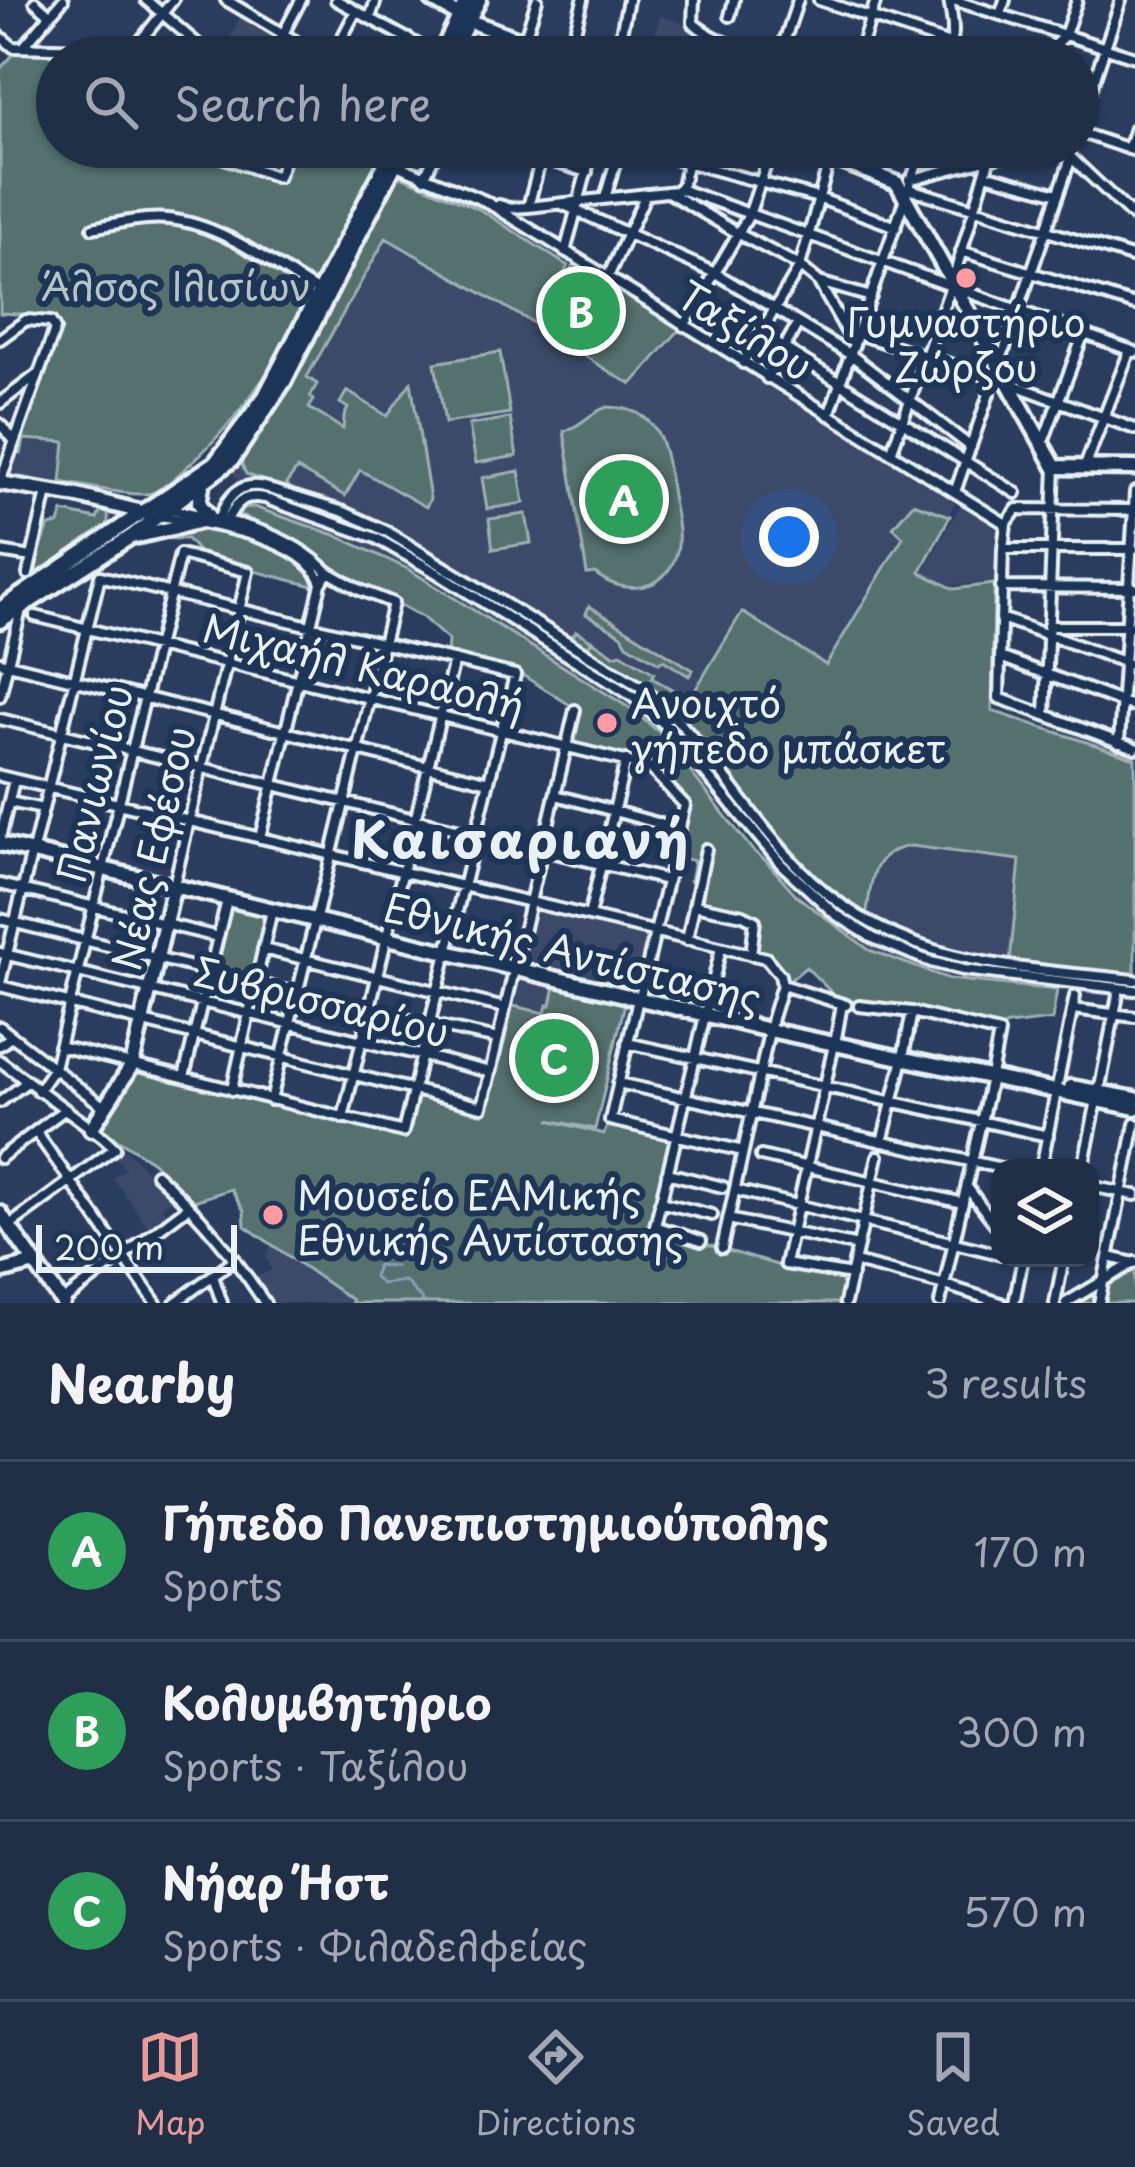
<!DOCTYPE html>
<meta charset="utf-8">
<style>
:root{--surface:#202e46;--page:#28364d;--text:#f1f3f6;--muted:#a2a8b3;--line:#3d4a5f;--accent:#e69b98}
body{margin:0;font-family:"Playpen Sans",sans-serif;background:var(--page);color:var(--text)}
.controls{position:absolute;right:36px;bottom:36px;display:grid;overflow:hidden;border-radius:24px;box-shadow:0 3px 9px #0004}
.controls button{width:108px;height:108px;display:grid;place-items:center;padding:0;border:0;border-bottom:3px solid var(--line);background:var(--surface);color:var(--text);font:60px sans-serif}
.scale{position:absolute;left:36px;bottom:30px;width:201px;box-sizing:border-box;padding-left:12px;border:6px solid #e8f1f8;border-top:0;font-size:33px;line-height:42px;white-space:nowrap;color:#e8f1f8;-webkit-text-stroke:9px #1d3557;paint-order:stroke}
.you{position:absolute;left:789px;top:537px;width:42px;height:42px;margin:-30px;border:9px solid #fff;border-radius:50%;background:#1a73e8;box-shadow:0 0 0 18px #1a73e833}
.badge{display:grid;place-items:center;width:78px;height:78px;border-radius:50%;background:var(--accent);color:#fff;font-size:39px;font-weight:700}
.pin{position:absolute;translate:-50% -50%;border:6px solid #fff;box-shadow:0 3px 12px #0006}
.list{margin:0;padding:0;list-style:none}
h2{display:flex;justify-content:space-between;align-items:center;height:156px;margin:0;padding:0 48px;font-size:51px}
h2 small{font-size:39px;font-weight:400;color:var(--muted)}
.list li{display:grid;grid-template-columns:78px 1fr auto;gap:36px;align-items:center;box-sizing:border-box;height:180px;padding:0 48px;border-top:3px solid var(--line)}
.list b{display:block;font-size:45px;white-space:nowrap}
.list p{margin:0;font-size:39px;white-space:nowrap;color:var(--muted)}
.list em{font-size:39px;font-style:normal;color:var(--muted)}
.icon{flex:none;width:66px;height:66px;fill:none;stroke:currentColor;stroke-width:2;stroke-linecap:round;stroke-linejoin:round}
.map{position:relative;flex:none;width:1135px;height:1303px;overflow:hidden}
.search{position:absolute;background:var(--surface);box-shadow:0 3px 9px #0004;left:36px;right:36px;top:36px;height:132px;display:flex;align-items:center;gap:30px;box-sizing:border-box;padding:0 42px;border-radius:66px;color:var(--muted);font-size:45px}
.sheet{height:696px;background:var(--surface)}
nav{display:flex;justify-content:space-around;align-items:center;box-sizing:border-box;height:168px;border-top:3px solid var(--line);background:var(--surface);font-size:33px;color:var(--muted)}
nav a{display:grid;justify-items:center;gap:6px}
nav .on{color:var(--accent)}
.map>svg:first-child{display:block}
</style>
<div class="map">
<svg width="1135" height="1303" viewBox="0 0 1135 1303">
<rect width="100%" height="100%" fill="#2a3d5e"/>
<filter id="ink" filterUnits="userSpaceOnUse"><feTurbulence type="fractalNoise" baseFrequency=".00833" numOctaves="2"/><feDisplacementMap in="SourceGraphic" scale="24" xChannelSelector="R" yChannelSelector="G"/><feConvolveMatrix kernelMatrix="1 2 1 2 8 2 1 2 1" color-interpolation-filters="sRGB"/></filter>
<g filter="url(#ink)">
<path fill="#3d4969" d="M660,16l30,10 24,17 -4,14 -13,-4 -3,4h-30l-15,-6 3,-18 4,-2z
M240,17l35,19 -10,21h-6l-31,-15z
M393,174l89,31 91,56 -38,66 97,59 51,-56 272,173 -34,67h3l37,-66 36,21 -2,58 -44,2 40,21 3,103 141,45v245l-189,-19 -78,-30 -70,-52 -138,-166 -29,-24 -223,-140 -72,-34 -82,-27 5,-17 -15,-1 -14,-21 56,-78z
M24,440l40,4 -4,38 -52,-6 4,-17 10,-4z
M532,909l117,27 -12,50 -116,-28z
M516,977l39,9 -4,20 -6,7 -36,-8z
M125,1149l48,49 -11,10 6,9 -18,13 -37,-52 12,-9 -10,-13z
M272,1244l81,57 -1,2h-79l-17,-25 16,-9 -7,-13z"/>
<path fill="#54706d" stroke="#9eb0b2" stroke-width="3" d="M18,49l110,2 -3,6h-68v90h57l4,7 19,14 19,-21h30l95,34 13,-34h97c-56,105 -112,238 -202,318 -11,10 -23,22 -37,28 -15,5 -72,-8 -91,-11l4,-40 -41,-3 -3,15 -3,-1 -1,-9 23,-73 21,-43 -6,-12 -55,-3v-244z
M396,174l83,35 89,57 -33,58 -149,-86 -79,139 10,7 -7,13 4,3 -5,8 34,21 1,-12 4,-9 -8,-5 7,-12 40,25 24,-34 19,117 -4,8 -66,-37 -15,26 -48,-27 -11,15 9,8 -49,-18 -5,-12 5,-14 44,-62z
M575,263l106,65 -49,56 -14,-7 -81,-51z
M500,352l10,61 -65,10 -10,-60z
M607,407c57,0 58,44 65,88 3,18 9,39 5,56 -9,41 -54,46 -82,22l-8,1 -23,-143c15,-3 25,-18 43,-24z
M510,418l7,38 -41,7 -7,-38z
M519,471l5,32 -37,6 -5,-31z
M913,503l37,13 -30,56 34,17 40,-5 -2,127 143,47v217l-125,-13 10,-102 -109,-14c-42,6 -38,35 -45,70l-44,-35 -26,-26 -117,-138 63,-105 84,53 77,-128 -10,-10z
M254,507l81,28 73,34 223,140 28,23 94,119 13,10 32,36 71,53 80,29 108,11 -5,30 -44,5 -12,5 -83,-19 -75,-12 -32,-32 -17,14 -22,-24 -14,-4 4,-32 -60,-17 4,-20 -11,-3 4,-20 -19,-5 14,-51 -39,-40 -79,-21 7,-34 -67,-42 -64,-14 1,-14 -26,-23 -85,-47 -38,-28 -55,-25h-6l5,-9z
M101,510l7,4c0,4 1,8 -1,11 -6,15 -55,41 -70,47l-2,-8 14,-38 10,-2 4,-12 34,7z
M526,514l5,29 -38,6 -4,-30z
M191,527c31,7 96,16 117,40 4,4 6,11 9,16v4l-113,-29 -17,-19 -47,-1z
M589,606l104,64 -4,6 -26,-16 -4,3 -32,-19 -5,-9 -36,-21z
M576,631l15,9 -1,4 3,-3 21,14 7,-2 33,20 -2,5 27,15 -7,11 -8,-1 -30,-25 -63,-39z
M229,904l41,10 -16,64 -41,-10z
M555,986l70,17 -30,126 -46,-9 55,14 4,-11 62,14 -21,91 135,39 64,11 -6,25h-490v-3l-107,-74 -1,-15 -13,-22 -40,13 -38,-40 -56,-36 38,-55 270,64 11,-47 70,16 23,-99 36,8 2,-8h4z
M1135,1265v38h-64z"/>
<path fill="#44658a" stroke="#869db6" stroke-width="3" d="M582,284l22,13 -25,42 -22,-13z"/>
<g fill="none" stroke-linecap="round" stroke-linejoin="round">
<path stroke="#869db6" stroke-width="3" d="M396,1266l-19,-1 -3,12 7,7 24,-3 18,20"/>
<g stroke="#e8f1f8" stroke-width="16">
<path id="street" d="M146,0l67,57
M226,0l96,57
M336,0l103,56
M694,0l-1,23c24,20 50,25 79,34
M819,0l134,45 18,12
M953,0l182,57
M35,2l15,13
M1000,15l5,-15
M730,16l4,-16
M370,18l6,-18
M0,36l13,11 120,3 15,7
M25,45l38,-45
M133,50l40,-50
M781,51l21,6
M271,57l30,-57
M332,57l24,-46
M400,57l9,-18
M519,57l18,-57
M568,57l15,-57
M616,57l12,-57
M779,57l19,-57
M858,57l18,-57
M945,57c12,-19 8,-35 4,-57
M1042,57l23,-22 12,-35
M1078,128l43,-128
M1078,132l57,19
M193,147l85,30 11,-30
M503,147l84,25
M631,147l187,51 78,29
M1060,147l75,71
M1128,149l7,-21
M394,164l91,37 521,323
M985,174l73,20
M424,178l15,-31
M909,180l126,-33
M907,188l228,70
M680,189l455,163
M668,192l71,42 61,32 18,15 36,64
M605,198l15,-51
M562,204l155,70 134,81 120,92
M499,205l10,3 19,-1 148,-16 6,-5 9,-39
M528,207l13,-49
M93,228c24,-5 50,-11 75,-9 54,5 105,46 151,73
M961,251l174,54
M565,252l28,-105
M607,279l39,-85
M819,282l52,15
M684,326l65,-111 23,-68
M760,333l256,160
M858,334l151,49 126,46
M0,339l26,-19 25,2 4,7 -55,153
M743,363l57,-97 33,-119
M767,378l31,-55
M0,403l37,-28
M829,415l94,-268
M0,424l14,16
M1043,442l41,-109
M891,453l62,-173 40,-133
M1085,466l45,-116
M272,490l72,22 42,19 253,155c64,48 103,123 157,179 96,101 210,101 339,115
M955,492l116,-334
M269,500l107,38 56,32 200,126 32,28 118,141 53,49 38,24 58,24 32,8 172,20
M170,509c57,11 115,20 158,63
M1135,510l-118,-1 -11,15 -3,25 -4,149 136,50
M159,516c42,6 147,21 162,67
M219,519c9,-24 22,-39 49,-31
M227,520c9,-17 16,-26 37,-22
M1003,549h130
M0,552l32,5
M28,574l19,-82
M1001,587l133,1
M35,616l614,151 36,38 -44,187
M1001,618l134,48
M1048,626h87
M1000,657l135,50
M0,662l489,120
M0,696l21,-86
M1045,715l10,-248
M0,719l667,161
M1119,743l16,-251
M0,776l766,182 14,17 2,10
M556,795l123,34
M9,802l34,7
M0,838l14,-58
M260,838l61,-254
M34,846l66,-270 415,99 -112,457 -344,-86
M0,884l218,53
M694,905l49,10 12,6 -4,34
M317,914l76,-311 -33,-13 -32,-18 -7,12
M589,916l37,-156
M0,919l368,92 130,28
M687,940l19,-91
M263,949l242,59
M0,953l490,119
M0,983l32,-132
M782,985l64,20
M0,986l482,121 93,-397
M638,999l-28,121 133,31
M859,1006l53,6 87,21 -7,38
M1073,1009l62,8
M0,1027l104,80
M836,1038l6,-34
M627,1043l421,93
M0,1045l12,-9
M834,1045l-49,219 67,11
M904,1052l8,-40
M0,1061l103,76 12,11 -105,77
M184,1077l43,-177
M618,1083l383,85
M232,1090l40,-180
M38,1091l16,-23 126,-514 68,18 -74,313
M1099,1092l19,-97
M271,1100l44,-179
M0,1102l27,-20
M343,1118l111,-458
M36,1132l120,171
M882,1142l21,-83
M761,1156l202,47
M0,1158l64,-48
M1041,1168l34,-172
M1083,1168l14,-68
M667,1173l56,14
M156,1174c41,37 79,83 109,129
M1090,1186l45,9
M967,1187l27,36 6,1
M735,1190l265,64
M660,1202l52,13
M728,1219l130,27
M701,1241l-46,-15 66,-278
M722,1248l50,-230 10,-33
M1109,1257l25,6
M855,1262l90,23 56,18
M213,1276l9,27
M62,1302l126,-95
M175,1303l60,-44
M845,1303l33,-147
M940,1303l51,-225
M1014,1303l9,-45
M1055,1303l9,-45
M1066,1303l69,-41
M1099,1303l36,-179"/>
</g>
<g stroke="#e8f1f8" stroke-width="21">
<path id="secondary" d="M432,0l37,21 98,36
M439,57l28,-57
M450,57l29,-57
M803,147l94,36 158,284 80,1
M0,483l78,13 68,17
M202,486l-3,17 10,13
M138,536l60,-14
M0,609l215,-146 50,-67 129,-249
M0,621l132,-85 100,-76 52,-78 120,-235
M0,844l769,186 366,78
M1071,1087l64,12
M91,1129l41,-64 42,-180
M0,1213l63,90
M0,1272l35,-9"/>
</g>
<use href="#street" stroke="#1d3557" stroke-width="8"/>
<use href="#secondary" stroke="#1d3557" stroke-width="12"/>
</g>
</g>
<g fill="#ff9aa2" stroke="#1d3557" stroke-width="4.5">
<circle cx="966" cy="278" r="12"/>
<circle cx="607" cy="723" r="12"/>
<circle cx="273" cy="1215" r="12"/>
</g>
<g text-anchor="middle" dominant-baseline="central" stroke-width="12" stroke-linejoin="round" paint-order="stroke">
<g font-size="39" fill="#b4c4c7" stroke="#1d3557">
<text x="176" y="284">Άλσος Ιλισίων</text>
</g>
<g font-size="39" fill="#e8f1f8" stroke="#1d3557" text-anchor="start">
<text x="966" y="320" text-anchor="middle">Γυμναστήριο<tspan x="966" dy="45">Ζώρζου</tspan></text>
<text x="631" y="701">Ανοιχτό<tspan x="631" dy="45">γήπεδο μπάσκετ</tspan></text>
<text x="297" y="1193">Μουσείο ΕΑΜικής<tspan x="297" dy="45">Εθνικής Αντίστασης</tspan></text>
</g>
<g font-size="39" fill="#e8f1f8" stroke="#1d3557">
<text transform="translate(746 329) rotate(32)">Ταξίλου</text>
<text transform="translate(364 665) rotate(14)">Μιχαήλ Καραολή</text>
<text transform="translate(93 783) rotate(-76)">Πανιωνίου</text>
<text transform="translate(152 848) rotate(-77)">Νέας Εφέσου</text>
<text transform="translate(573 951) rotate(14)">Εθνικής Αντίστασης</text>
<text transform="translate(322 1000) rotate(14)">Συβρισσαρίου</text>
</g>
<g font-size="51" font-weight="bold" letter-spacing="3" fill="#e8f1f8" stroke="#1d3557">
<text x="521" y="837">Καισαριανή</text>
</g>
</g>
</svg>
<div class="controls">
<button><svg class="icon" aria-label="layers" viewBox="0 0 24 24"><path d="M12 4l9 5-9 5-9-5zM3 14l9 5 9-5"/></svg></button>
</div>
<div class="scale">200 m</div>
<div class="you"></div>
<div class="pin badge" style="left:624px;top:499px;background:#2e9e5b">A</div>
<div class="pin badge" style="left:581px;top:311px;background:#2e9e5b">B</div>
<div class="pin badge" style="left:554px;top:1058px;background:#2e9e5b">C</div>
<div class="search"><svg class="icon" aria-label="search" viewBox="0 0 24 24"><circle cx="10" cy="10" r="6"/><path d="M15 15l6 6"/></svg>Search here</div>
</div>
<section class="sheet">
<h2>Nearby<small>3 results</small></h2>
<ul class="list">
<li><span class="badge" style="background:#2e9e5b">A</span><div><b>Γήπεδο Πανεπιστημιούπολης</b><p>Sports</p></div><em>170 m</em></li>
<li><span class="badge" style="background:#2e9e5b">B</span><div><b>Κολυμβητήριο</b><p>Sports · Ταξίλου</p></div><em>300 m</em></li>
<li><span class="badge" style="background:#2e9e5b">C</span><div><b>Νήαρ Ήστ</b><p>Sports · Φιλαδελφείας</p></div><em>570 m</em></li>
</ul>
</section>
<nav>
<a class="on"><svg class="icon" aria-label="map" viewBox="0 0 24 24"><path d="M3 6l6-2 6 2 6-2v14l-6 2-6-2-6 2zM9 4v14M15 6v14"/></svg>Map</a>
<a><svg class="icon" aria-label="directions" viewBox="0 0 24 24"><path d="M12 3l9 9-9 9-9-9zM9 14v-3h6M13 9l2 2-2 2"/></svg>Directions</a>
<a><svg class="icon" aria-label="saved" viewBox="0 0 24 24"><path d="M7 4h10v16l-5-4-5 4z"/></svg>Saved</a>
</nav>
